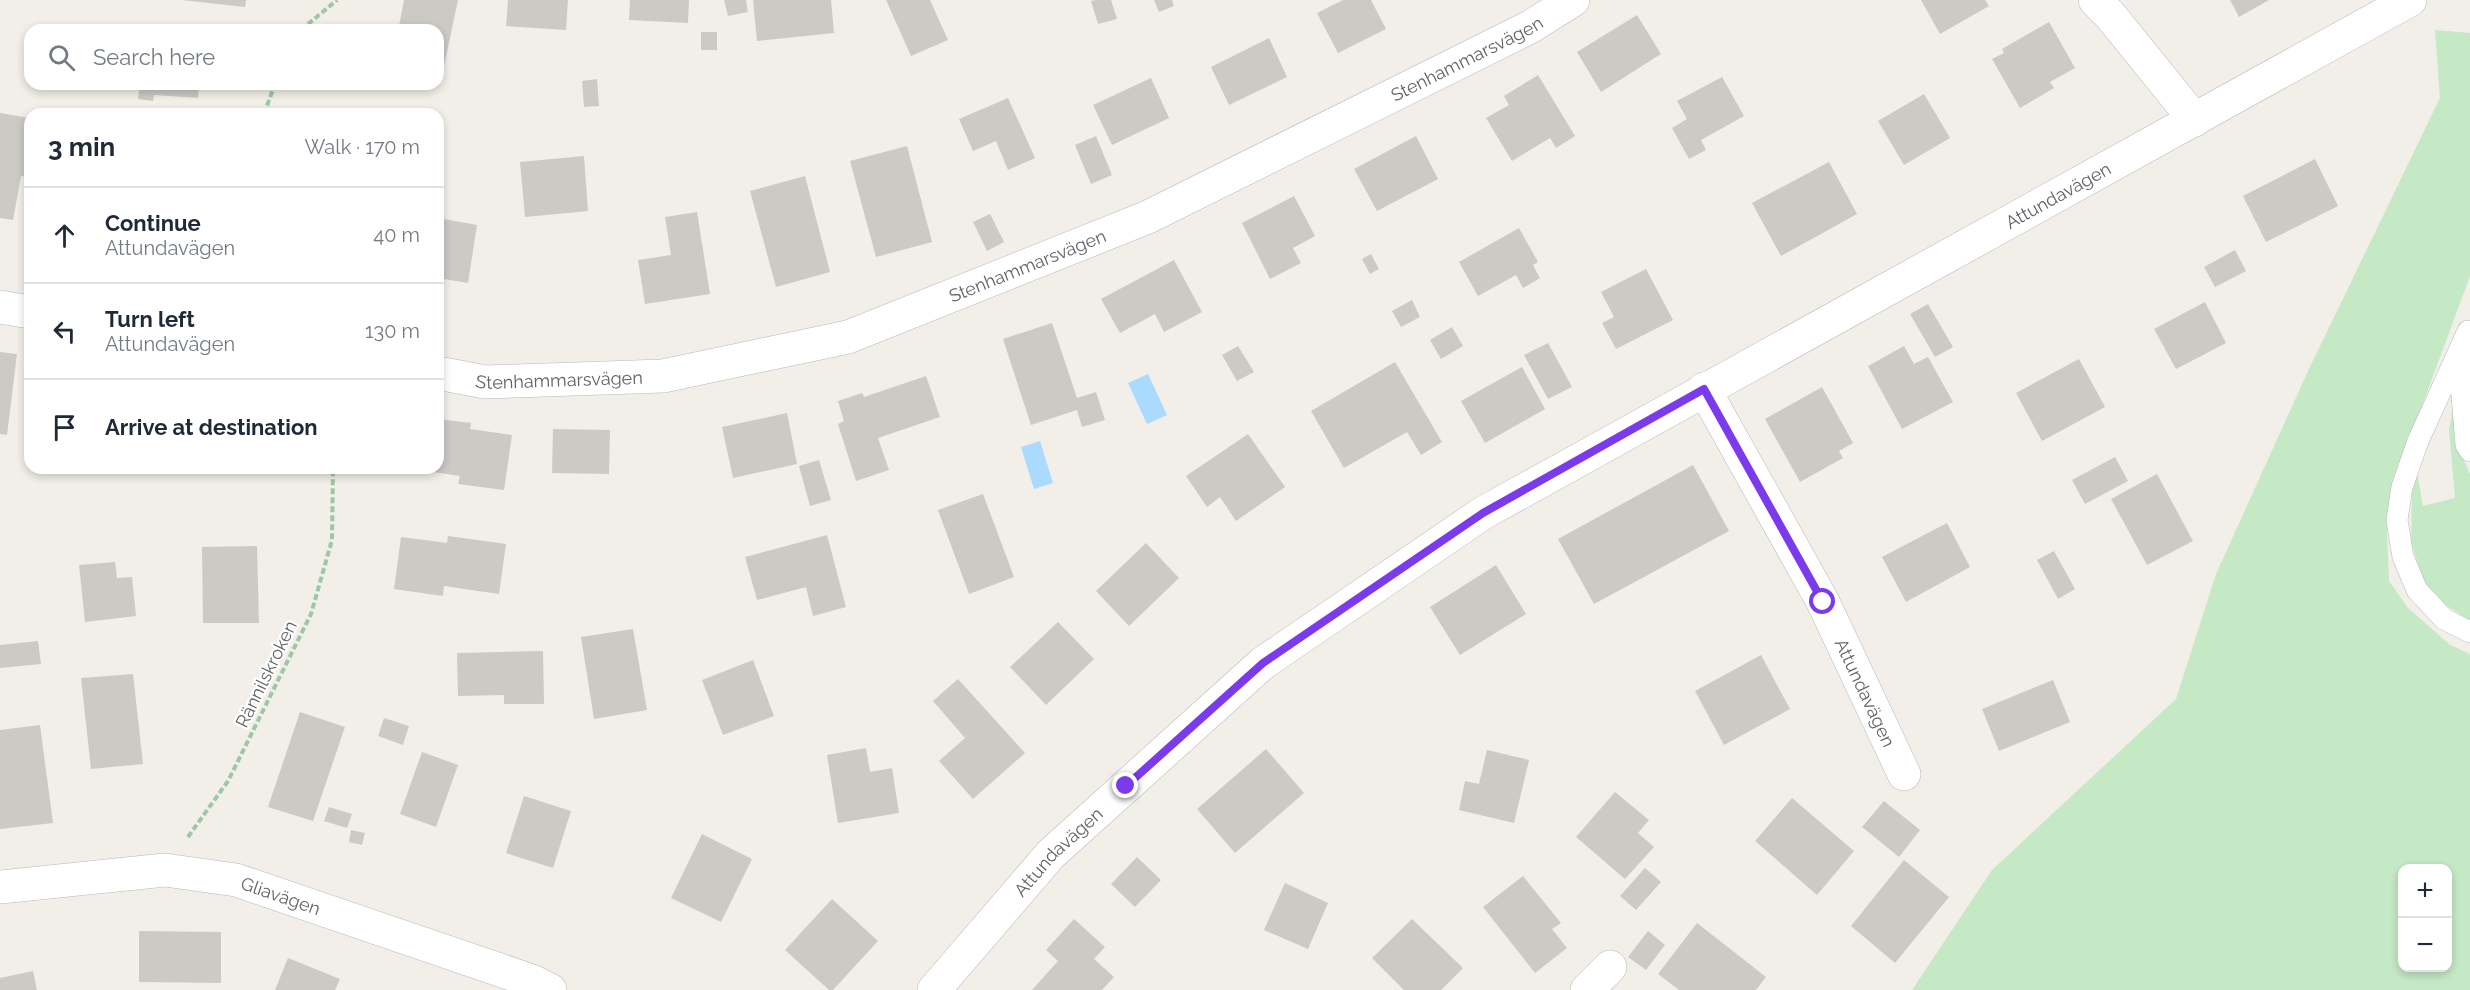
<!DOCTYPE html>
<meta charset="utf-8">
<style>
:root{--surface:#fff;--page:#f6f6f7;--text:#1f2937;--muted:#747a83;--line:#e0e1e3}
body{margin:0;font-family:Raleway,sans-serif;background:var(--page);color:var(--text)}
.controls{position:absolute;right:18px;bottom:18px;display:grid;overflow:hidden;border-radius:12px;box-shadow:0 3px 9px #0003}
.controls button{width:54px;height:54px;display:grid;place-items:center;padding:0;border:0;border-bottom:2px solid var(--line);background:var(--surface);color:var(--text);font:30px sans-serif}
.stop{position:absolute;width:18px;height:18px;margin:-14px;border:4px solid #7c3aed;border-radius:50%;background:#fff}
.stop.end{background:#7c3aed;border-color:#fff;box-shadow:0 2px 6px #0008}
.list{margin:0;padding:0;list-style:none}
h2{display:flex;justify-content:space-between;align-items:center;height:78px;margin:0;padding:0 24px;font-size:26px}
h2 small{font-size:20px;font-weight:400;color:var(--muted)}
.list li{display:grid;grid-template-columns:39px 1fr auto;gap:18px;align-items:center;box-sizing:border-box;height:96px;padding:0 24px;border-top:2px solid var(--line)}
.list b{display:block;font-size:22px;white-space:nowrap}
.list p{margin:0;font-size:20px;white-space:nowrap;color:var(--muted)}
.list em{font-size:20px;font-style:normal;color:var(--muted)}
.icon{flex:none;width:33px;height:33px;fill:none;stroke:currentColor;stroke-width:2;stroke-linecap:round;stroke-linejoin:round}
.map{position:relative;flex:none;width:2470px;height:990px;overflow:hidden}
.search{position:absolute;background:var(--surface);box-shadow:0 3px 9px #0003;left:24px;top:24px;width:420px;height:66px;display:flex;align-items:center;gap:15px;box-sizing:border-box;padding:0 21px;border-radius:18px;color:var(--muted);font-size:22px}
.panel{position:absolute;background:var(--surface);box-shadow:0 3px 9px #0003;left:24px;top:108px;width:420px;height:366px;border-radius:18px}
.map>svg:first-child{display:block}
</style>
<div class="map">
<svg width="2470" height="990" viewBox="0 0 2470 990">
<rect width="100%" height="100%" fill="#f1efe8"/>
<path fill="#c5e8c5" fill-rule="evenodd" d="M2435,30l35,3v243l-78,211 -5,44 2,50 19,27 42,37 20,9v336h-558l80,-120 184,-171 40,-125 93,-205 131,-271zM2402,868h46v100h-46z
M2454,406l5,43 11,25v147l-24,-16 -21,-20 -14,-43 1,-50 5,-19 6,33 32,-8 -6,-69z"/>
<path fill="#aadbff" d="M1148,374l19,41 -20,9 -19,-41z
M1040,441l13,42 -19,6 -13,-42z"/>
<path fill="#cccac5" d="M181,0h65l-1,7z
M404,0h54l-14,66 -6,-2v-34h-18l-21,-4z
M508,0h60l-2,30 -60,-4z
M630,0h59l-1,23 -59,-3z
M724,0h22l2,12 -20,4z
M753,0h78l3,33 -77,8z
M886,0h44l18,40 -37,16z
M1096,0h15l6,19 -19,5 -7,-23z
M1154,0h18l2,6 -15,6z
M1343,0h28l15,29 -48,24 -21,-40z
M1921,0h64l4,6 -49,28z
M2230,0h39l-30,17z
M1637,15l24,39 -60,38 -24,-40z
M2049,22l26,46 -25,14 4,6 -34,20 -28,-49 12,-6 -2,-4z
M701,32h16v18h-16z
M1269,38l18,39 -58,28 -18,-38z
M1538,75l37,61 -19,12 -6,-10 -38,23 -26,-43 23,-13 -5,-9z
M1722,77l22,39 -43,24 5,10 -17,9 -17,-31 15,-9 -10,-18z
M1151,78l18,40 -57,27 -19,-40z
M597,79l2,27 -15,1 -2,-26z
M140,84h59l-1,14 -44,-3 -1,6 -15,-2z
M1924,94l26,44 -46,27 -26,-44z
M1008,98l27,60 -27,12 -12,-29 -23,10 -14,-32z
M0,113l30,5 -1,59 -8,-1 -8,44 -13,-2z
M1096,136l16,39 -21,9 -16,-39z
M1416,136l22,43 -61,32 -23,-42z
M907,146l25,96 -56,15 -26,-96z
M584,156l4,55 -63,6 -5,-55z
M2315,159l23,47 -72,36 -23,-46z
M1829,162l28,52 -76,42 -29,-53z
M805,176l25,96 -54,15 -26,-96z
M1294,196l21,40 -22,12 8,15 -31,16 -28,-56z
M697,212l13,82 -65,10 -7,-44 33,-5 -6,-38z
M990,214l14,28 -17,9 -14,-29z
M438,218l39,7 -9,58 -30,-5z
M1519,228l19,34 -5,3 7,13 -17,10 -7,-13 -38,21 -19,-34z
M2235,250l11,21 -31,16 -11,-20z
M1371,254l8,15 -9,5 -8,-15z
M1174,260l28,52 -38,20 -9,-18 -35,19 -19,-34z
M1646,269l27,51 -57,29 -14,-26 12,-6 -13,-25z
M1412,300l8,17 -19,10 -9,-16z
M2205,302l21,41 -50,26 -22,-40z
M1928,304l25,43 -18,10 -25,-43z
M1052,323l25,75 19,-6 9,28 -23,7 -5,-17 -46,15 -28,-86z
M1452,327l11,19 -22,13 -11,-19z
M1548,343l24,44 -24,12 -24,-44z
M1238,346l16,26 -17,9 -15,-26z
M1904,346l10,18 14,-7 25,45 -51,27 -34,-63z
M0,352l17,2 -10,81 -7,-1z
M2079,359l26,48 -63,34 -26,-48z
M1395,362l47,80 -21,13 -14,-23 -63,36 -33,-57z
M1522,367l23,42 -60,34 -24,-42z
M926,376l14,41 -62,21 11,32 -33,11 -18,-57 6,-3 -6,-20 24,-8 2,4z
M1822,387l31,56 -14,8 4,7 -43,24 -35,-63z
M787,413l10,51 -64,14 -11,-51z
M438,419l33,4 -1,6 42,6 -8,55 -46,-6 2,-8 -47,-7 25,-1z
M553,429l57,1 -1,44 -57,-1z
M1248,434l37,53 -49,34 -16,-24 -13,10 -21,-31z
M2115,457l13,24 -43,23 -13,-24z
M819,460l12,40 -21,6 -11,-40z
M1693,465l36,66 -135,73 -36,-65z
M2157,474l36,67 -46,24 -36,-66z
M983,494l31,83 -45,17 -31,-84z
M1947,523l23,44 -64,35 -24,-45z
M827,535l19,72 -33,9 -7,-29 -49,13 -12,-43z
M448,536l58,8 -7,50 -55,-8 -1,10 -49,-7 7,-52 46,6z
M1146,543l33,35 -50,48 -33,-35z
M257,546l2,77h-56l-1,-76z
M2054,551l21,38 -17,10 -21,-39z
M115,562l2,16 15,-1 4,39 -51,6 -6,-57z
M1496,565l30,49 -66,41 -30,-48z
M1058,622l36,37 -48,46 -36,-38z
M633,629l14,81 -53,9 -13,-82z
M38,641l3,23 -41,4v-23z
M543,651l1,53h-40v-9l-46,1 -1,-43z
M1761,655l29,54 -66,36 -29,-54z
M753,660l21,56 -51,19 -21,-55z
M133,674l10,90 -52,5 -10,-91z
M958,679l67,74 -52,46 -34,-38 26,-23 -32,-37z
M2053,680l17,42 -71,29 -17,-42z
M300,712l45,15 -32,94 -45,-14z
M384,718l25,8 -6,19 -25,-9z
M40,725l13,98 -53,6v-99z
M866,748l4,24 22,-4 7,45 -61,10 -11,-68z
M1266,749l38,44 -69,60 -38,-44z
M1487,750l42,10 -15,63 -55,-13 6,-29 14,3z
M422,752l36,13 -22,62 -36,-13z
M1615,792l34,28 -11,13 16,14 -29,32 -49,-42z
M524,796l47,15 -18,57 -47,-15z
M1792,798l62,53 -37,44 -62,-54z
M1884,801l36,29 -21,27 -37,-30z
M329,807l23,7 -5,14 -23,-7z
M351,830l14,3 -3,12 -13,-3z
M702,834l50,25 -31,63 -50,-24z
M1137,857l24,23 -26,27 -24,-23z
M1904,860l45,37 -54,66 -44,-37z
M1645,868l16,14 -25,28 -16,-14z
M1523,876l38,47 -9,6 15,19 -32,25 -52,-66z
M1285,883l43,20 -20,46 -44,-19z
M832,899l46,42 -45,49h-4l-44,-40z
M1074,919l31,28 -11,12 20,18 -12,13h-70l26,-29 -12,-11z
M1412,919l51,49 -22,22h-37l-32,-32z
M1697,923l69,54 -10,13h-77l-21,-16z
M139,931l82,1v51l-82,-1z
M1648,931l17,14 -19,25 -18,-13z
M288,958l52,21 -5,11h-60z
M33,971l4,19h-37v-12z"/>
<g fill="none" stroke-linecap="round" stroke-linejoin="round">
<g stroke="#b5b8bc" stroke-width="22">
<path id="service" d="M2468,331l-50,110 -16,46 -5,33 6,37 14,33 27,29 26,13
M2465,353l-4,31 5,61 4,6"/>
</g>
<g stroke="#b5b8bc" stroke-width="34">
<g id="minor">
<path d="M2095,0l15,15 85,105"/>
<path d="M0,307l30,5"/>
<path id="s1" d="M438,373l47,9 178,-6 185,-39 300,-120 382,-190 43,-27"/>
<path id="s2" d="M1704,389l119,213 81,172"/>
<path id="s3" d="M0,887l165,-17 71,10 296,101 18,9"/>
<path id="s4" d="M934,990l117,-136 212,-191 220,-150 927,-513"/>
<path d="M1587,990l23,-23"/>
</g>
</g>
<path stroke="#9cc7a8" stroke-width="4" stroke-dasharray="6 3" stroke-linecap="butt" d="M301,30l36,-30
M264,114l11,-30
M188,837l40,-56 83,-167 21,-74 1,-72"/>
<use href="#service" stroke="#fff" stroke-width="21"/>
<use href="#minor" stroke="#fff" stroke-width="33"/>
</g>
<g fill="none" stroke-linecap="round" stroke-linejoin="round">
<path stroke="#7c3aed" stroke-width="8" d="M1126,786l137,-123 220,-150 221,-124 119,213"/>
</g>
<g text-anchor="middle" dominant-baseline="central" stroke-width="4.5" stroke-linejoin="round" paint-order="stroke">
<g font-size="18" fill="#5f6368" stroke="#fff">
<text stroke="none"><textPath href="#s1" startOffset="1094">Stenhammarsvägen</textPath></text>
<text stroke="none"><textPath href="#s4" startOffset="1388">Attundavägen</textPath></text>
<text stroke="none"><textPath href="#s1" startOffset="608">Stenhammarsvägen</textPath></text>
<text stroke="none"><textPath href="#s1" startOffset="122">Stenhammarsvägen</textPath></text>
<text transform="translate(266 674) rotate(-64)">Rännilskroken</text>
<text stroke="none"><textPath href="#s2" startOffset="344">Attundavägen</textPath></text>
<text stroke="none"><textPath href="#s4" startOffset="186">Attundavägen</textPath></text>
<text stroke="none"><textPath href="#s3" startOffset="285">Gliavägen</textPath></text>
</g>
</g>
</svg>
<div class="controls">
<button>+</button>
<button>−</button>
</div>
<div class="stop" style="left:1823px;top:602px"></div>
<div class="stop end" style="left:1126px;top:786px"></div>
<div class="search"><svg class="icon" aria-label="search" viewBox="0 0 24 24"><circle cx="10" cy="10" r="6"/><path d="M15 15l6 6"/></svg>Search here</div>
<section class="panel">
<h2>3 min<small>Walk · 170 m</small></h2>
<ul class="list">
<li><svg class="icon" aria-label="ahead" viewBox="0 0 24 24"><path d="M12 20V5M6 11l6-6 6 6"/></svg><div><b>Continue</b><p>Attundavägen</p></div><em>40 m</em></li>
<li><svg class="icon" aria-label="left" viewBox="0 0 24 24"><path d="M17 20v-9H6M10 6l-5 5 5 5"/></svg><div><b>Turn left</b><p>Attundavägen</p></div><em>130 m</em></li>
<li><svg class="icon" aria-label="arrive" viewBox="0 0 24 24"><path d="M6 21V4h12l-3 4 3 4H6"/></svg><div><b>Arrive at destination</b></div></li>
</ul>
</section>
</div>
